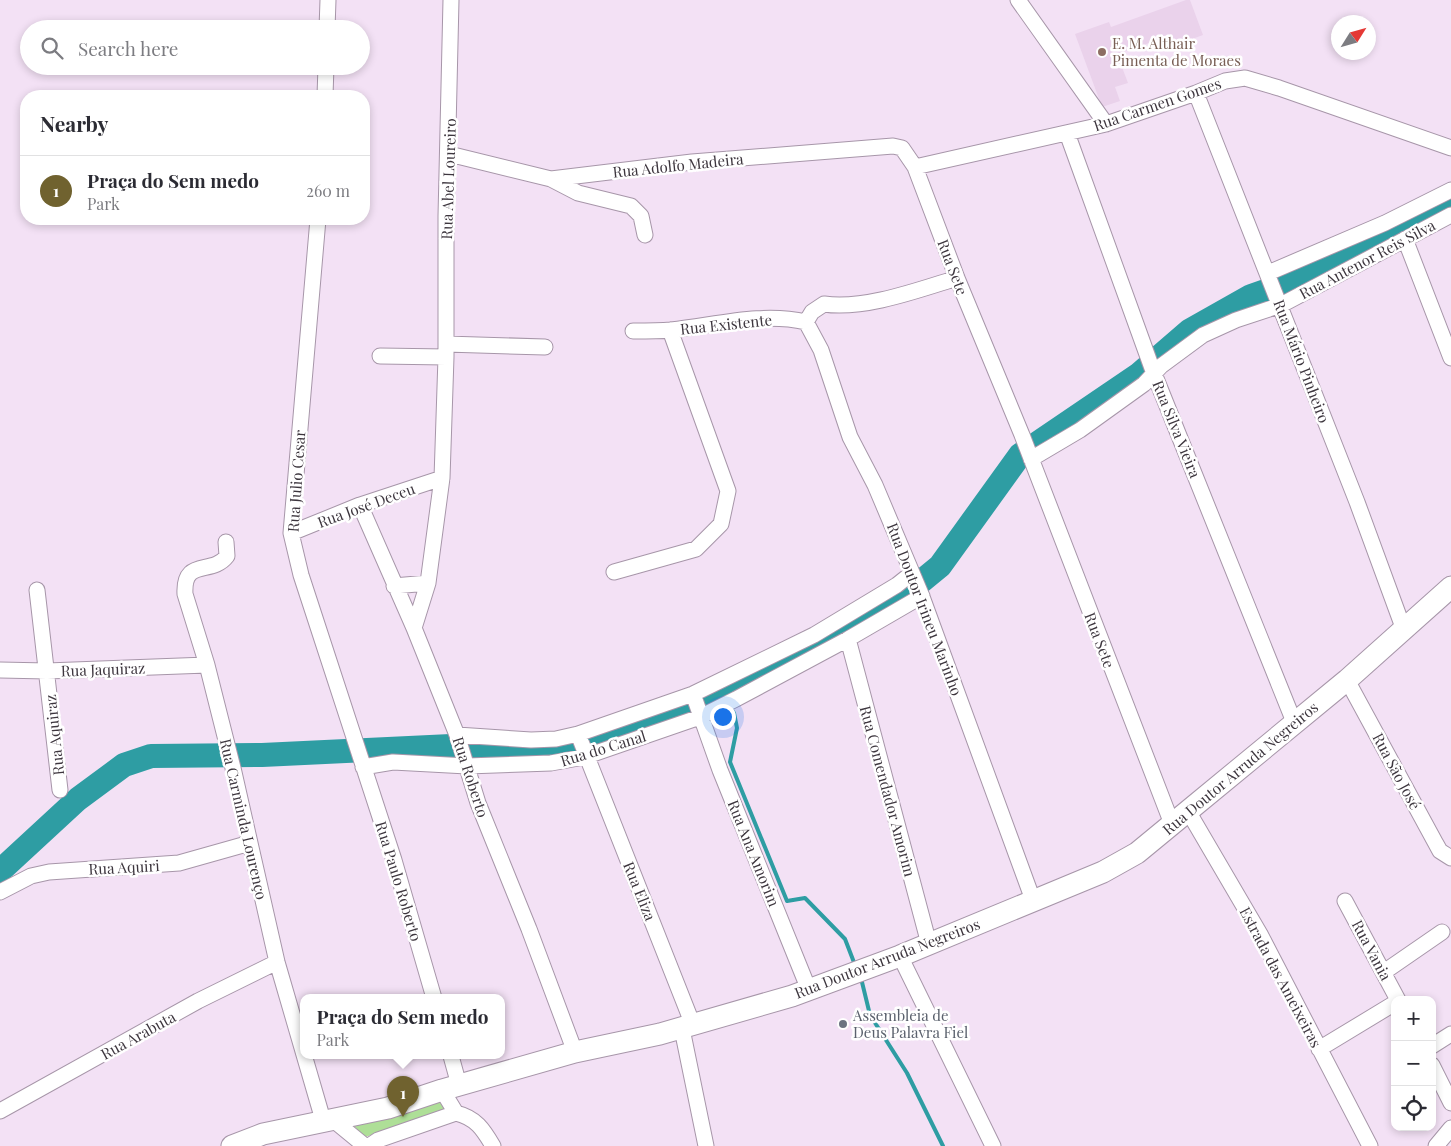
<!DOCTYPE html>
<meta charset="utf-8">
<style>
:root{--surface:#fff;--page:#f7f7f7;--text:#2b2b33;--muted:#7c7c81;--line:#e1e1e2;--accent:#70622f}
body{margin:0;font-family:"Playfair Display",serif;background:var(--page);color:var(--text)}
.controls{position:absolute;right:15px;bottom:15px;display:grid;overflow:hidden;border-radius:10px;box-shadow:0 2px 8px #0003}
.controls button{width:45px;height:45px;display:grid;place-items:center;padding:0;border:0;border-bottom:1px solid var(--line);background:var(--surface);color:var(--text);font:25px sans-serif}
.compass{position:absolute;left:1331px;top:15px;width:45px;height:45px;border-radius:50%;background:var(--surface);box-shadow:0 2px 8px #0003;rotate:53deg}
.you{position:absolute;left:722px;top:716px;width:18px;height:18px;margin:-12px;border:4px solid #fff;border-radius:50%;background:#1a73e8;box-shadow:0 0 0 8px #1a73e833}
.badge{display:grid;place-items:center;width:32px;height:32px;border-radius:50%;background:var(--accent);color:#fff;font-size:16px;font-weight:700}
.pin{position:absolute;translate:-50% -41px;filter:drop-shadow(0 1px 2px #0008)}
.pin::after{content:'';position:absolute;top:26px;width:18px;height:15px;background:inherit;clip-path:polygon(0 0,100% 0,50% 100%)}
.popup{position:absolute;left:300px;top:994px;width:205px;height:65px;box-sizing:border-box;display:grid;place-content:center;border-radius:10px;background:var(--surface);filter:drop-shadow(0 1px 4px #0005);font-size:16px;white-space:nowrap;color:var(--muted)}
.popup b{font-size:19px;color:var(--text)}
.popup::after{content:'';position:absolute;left:50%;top:100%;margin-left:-10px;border:10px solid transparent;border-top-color:var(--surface)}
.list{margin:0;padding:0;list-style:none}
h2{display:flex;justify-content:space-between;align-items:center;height:65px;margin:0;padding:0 20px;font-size:21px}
h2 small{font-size:16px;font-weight:400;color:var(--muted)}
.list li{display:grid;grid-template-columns:32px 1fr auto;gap:15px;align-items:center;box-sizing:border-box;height:70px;padding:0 20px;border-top:1px solid var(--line)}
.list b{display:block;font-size:19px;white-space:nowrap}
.list p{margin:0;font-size:16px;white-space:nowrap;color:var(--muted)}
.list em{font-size:16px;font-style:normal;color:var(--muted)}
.icon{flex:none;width:28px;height:28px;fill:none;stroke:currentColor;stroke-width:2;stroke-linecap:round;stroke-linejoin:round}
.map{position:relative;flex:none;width:1451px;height:1146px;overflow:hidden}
.search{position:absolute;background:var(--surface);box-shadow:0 2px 8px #0003;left:20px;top:20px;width:350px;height:55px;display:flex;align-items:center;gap:12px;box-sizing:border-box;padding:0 18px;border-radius:28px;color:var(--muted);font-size:19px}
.panel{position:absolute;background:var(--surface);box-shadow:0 2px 8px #0003;left:20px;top:90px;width:350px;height:135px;border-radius:20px}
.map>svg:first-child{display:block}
</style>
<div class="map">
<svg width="1451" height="1146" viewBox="0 0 1451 1146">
<rect width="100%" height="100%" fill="#f3e1f5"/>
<path fill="#ead2eb" d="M1186,0h4l13,35 -41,15 -4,-10 -41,14 11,29 -13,4 5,14 -18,6 -27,-73 34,-12 2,5z"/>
<path fill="#aedf97" d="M441,1100l9,10 -85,27 -13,-13z"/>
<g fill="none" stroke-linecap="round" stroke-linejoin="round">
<path stroke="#2e9da3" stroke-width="4" d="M720,693l6,8
M730,707l4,6 3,15 -7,34 57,139 18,-3 40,41 10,26
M861,978l9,37 37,58 36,73"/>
<path stroke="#2e9da3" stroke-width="24" d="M0,871l78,-72 46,-34 27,-9 111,-1 189,-9 103,11 129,-47 44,-20 174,-92 39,-32 80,-111 118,-80 51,-44 62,-35 49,-17 30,-17 121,-54"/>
<g stroke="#a796a9" stroke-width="17">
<path id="street" d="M1018,0l88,124
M327,29l1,-29
M1196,93l161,409 47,128
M325,96l1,-30
M1067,133l86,238 141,351
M449,154l102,25 141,-17 201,-16 9,2 13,19 42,111 65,157 150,389
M915,167l191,-43 90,-31 29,-12 20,-3 34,10 172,60
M551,179l27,14 53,13 10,10 4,19
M318,219l-27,314 10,42 93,285 40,138
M1405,239l46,119
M1268,273l117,-50 66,-33
M806,322l15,28 29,87 25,48 46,109 112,306
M633,331c12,0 26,0 38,-1 46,-5 90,-18 135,-8l6,-10 12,-8c40,6 94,-14 133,-26
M446,344l99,3
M380,356l66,1
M1031,459l49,-29 64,-46 17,-18 42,-31 33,-15 45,-15 170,-90
M360,505l54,123 43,107 21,68 51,126 46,123
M291,533l69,-28 82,-27
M226,542l1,14c-15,20 -44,1 -42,38l22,71 26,103 44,194 46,158
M614,572l82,-23 25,-25 7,-33 -58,-161
M394,586l34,-3
M37,590l23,200
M414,628l14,-45 14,-105 4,-121v-141l5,-216
M848,639l81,305
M0,670l47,1 160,-6
M1347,680l88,162 5,9 11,7
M693,694l27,76 89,220
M578,734l115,291
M457,735l74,5 25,-1 22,-5 115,-40 121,-59 83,-50 15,-12
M363,767l30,-5 74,4 84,-3 33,-6 116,-40 36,-18 112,-60 74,-43
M1188,811l72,123 110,212
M0,892l31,-16 18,-4 130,-9 71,-20
M1345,901l53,99
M900,956l93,190
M1384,972l58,-40
M682,1029l24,117
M1432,1046l19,-12
M1319,1049l76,-46
M451,1056l8,29
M1432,1065l19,38
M0,1111l198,-110 79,-39
M456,1113c20,5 27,16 37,33
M332,1119l33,27
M369,1146l9,-6 78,-27 -14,-23
M1436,1146l15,-18"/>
</g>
<g stroke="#a796a9" stroke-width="23">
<path id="secondary" d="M232,1146l31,-12 125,-26 54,-18 133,-38 85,-18 132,-38 108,-40 203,-84 34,-19 51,-42 159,-131 104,-93"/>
</g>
<use href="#street" stroke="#fff" stroke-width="15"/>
<use href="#secondary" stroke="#fff" stroke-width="21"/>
</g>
<circle fill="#8d6e63" stroke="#fff" stroke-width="2" cx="1102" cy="52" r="5"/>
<circle fill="#6b7280" stroke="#fff" stroke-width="2" cx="843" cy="1024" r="5"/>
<g text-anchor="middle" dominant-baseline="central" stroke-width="5" stroke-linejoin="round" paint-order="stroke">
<g font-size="15" fill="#785e54" stroke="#fff" text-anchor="start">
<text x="1112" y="43">E. M. Althair<tspan x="1112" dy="17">Pimenta de Moraes</tspan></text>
</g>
<g font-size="15" fill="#3d363e" stroke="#fff">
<text transform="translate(1157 104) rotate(-19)">Rua Carmen Gomes</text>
<text transform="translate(678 165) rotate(-6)">Rua Adolfo Madeira</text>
<text transform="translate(448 179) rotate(-88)">Rua Abel Loureiro</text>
<text transform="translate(1367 259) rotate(-28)">Rua Antenor Reis Silva</text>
<text transform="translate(953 267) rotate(69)">Rua Sete</text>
<text transform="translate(726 324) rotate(-6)">Rua Existente</text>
<text transform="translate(1302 361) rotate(69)">Rua Mário Pinheiro</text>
<text transform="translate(1177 429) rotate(68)">Rua Silva Vieira</text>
<text transform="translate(296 481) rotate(-86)">Rua Julio Cesar</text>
<text transform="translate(366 505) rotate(-20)">Rua José Deceu</text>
<text transform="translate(925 609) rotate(69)">Rua Doutor Irineu Marinho</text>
<text transform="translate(1100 640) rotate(69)">Rua Sete</text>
<text transform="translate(103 669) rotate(-2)">Rua Jaquiraz</text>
<text transform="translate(54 735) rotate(-96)">Rua Aquiraz</text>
<text transform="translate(603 748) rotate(-17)">Rua do Canal</text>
<text transform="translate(1240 768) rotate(-40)">Rua Doutor Arruda Negreiros</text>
<text transform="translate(1397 771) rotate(62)">Rua São José</text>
<text transform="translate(471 777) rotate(72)">Rua Roberto</text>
<text transform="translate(888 791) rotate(75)">Rua Comendador Amorim</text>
<text transform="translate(244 819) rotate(77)">Rua Carminda Lourenço</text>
<text transform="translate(754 853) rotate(68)">Rua Ana Amorim</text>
<text transform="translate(124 867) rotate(-3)">Rua Aquiri</text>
<text transform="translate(399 881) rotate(73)">Rua Paulo Roberto</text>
<text transform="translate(640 891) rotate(68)">Rua Eliza</text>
<text transform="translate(1372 950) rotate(62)">Rua Vania</text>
<text transform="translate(887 958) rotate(-21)">Rua Doutor Arruda Negreiros</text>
<text transform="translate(1281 977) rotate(62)">Estrada das Ameixeiras</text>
<text transform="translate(138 1035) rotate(-29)">Rua Arabuta</text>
</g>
<g font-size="15" fill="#5b616d" stroke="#fff" text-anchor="start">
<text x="853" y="1015">Assembleia de<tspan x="853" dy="17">Deus Palavra Fiel</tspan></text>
</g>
</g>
</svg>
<div class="controls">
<button>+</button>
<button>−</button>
<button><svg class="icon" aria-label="locate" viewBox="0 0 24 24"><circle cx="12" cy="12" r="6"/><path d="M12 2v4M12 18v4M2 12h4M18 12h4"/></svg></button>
</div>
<svg class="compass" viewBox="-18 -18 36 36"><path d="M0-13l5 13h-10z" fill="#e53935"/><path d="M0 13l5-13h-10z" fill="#7c7c81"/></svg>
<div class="you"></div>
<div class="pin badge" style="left:403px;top:1117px">1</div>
<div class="popup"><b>Praça do Sem medo</b>Park</div>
<div class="search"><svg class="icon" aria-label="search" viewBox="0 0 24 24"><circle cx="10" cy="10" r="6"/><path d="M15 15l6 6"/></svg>Search here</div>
<section class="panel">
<h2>Nearby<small></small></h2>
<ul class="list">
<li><span class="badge">1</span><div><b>Praça do Sem medo</b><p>Park</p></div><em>260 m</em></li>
</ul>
</section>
</div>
